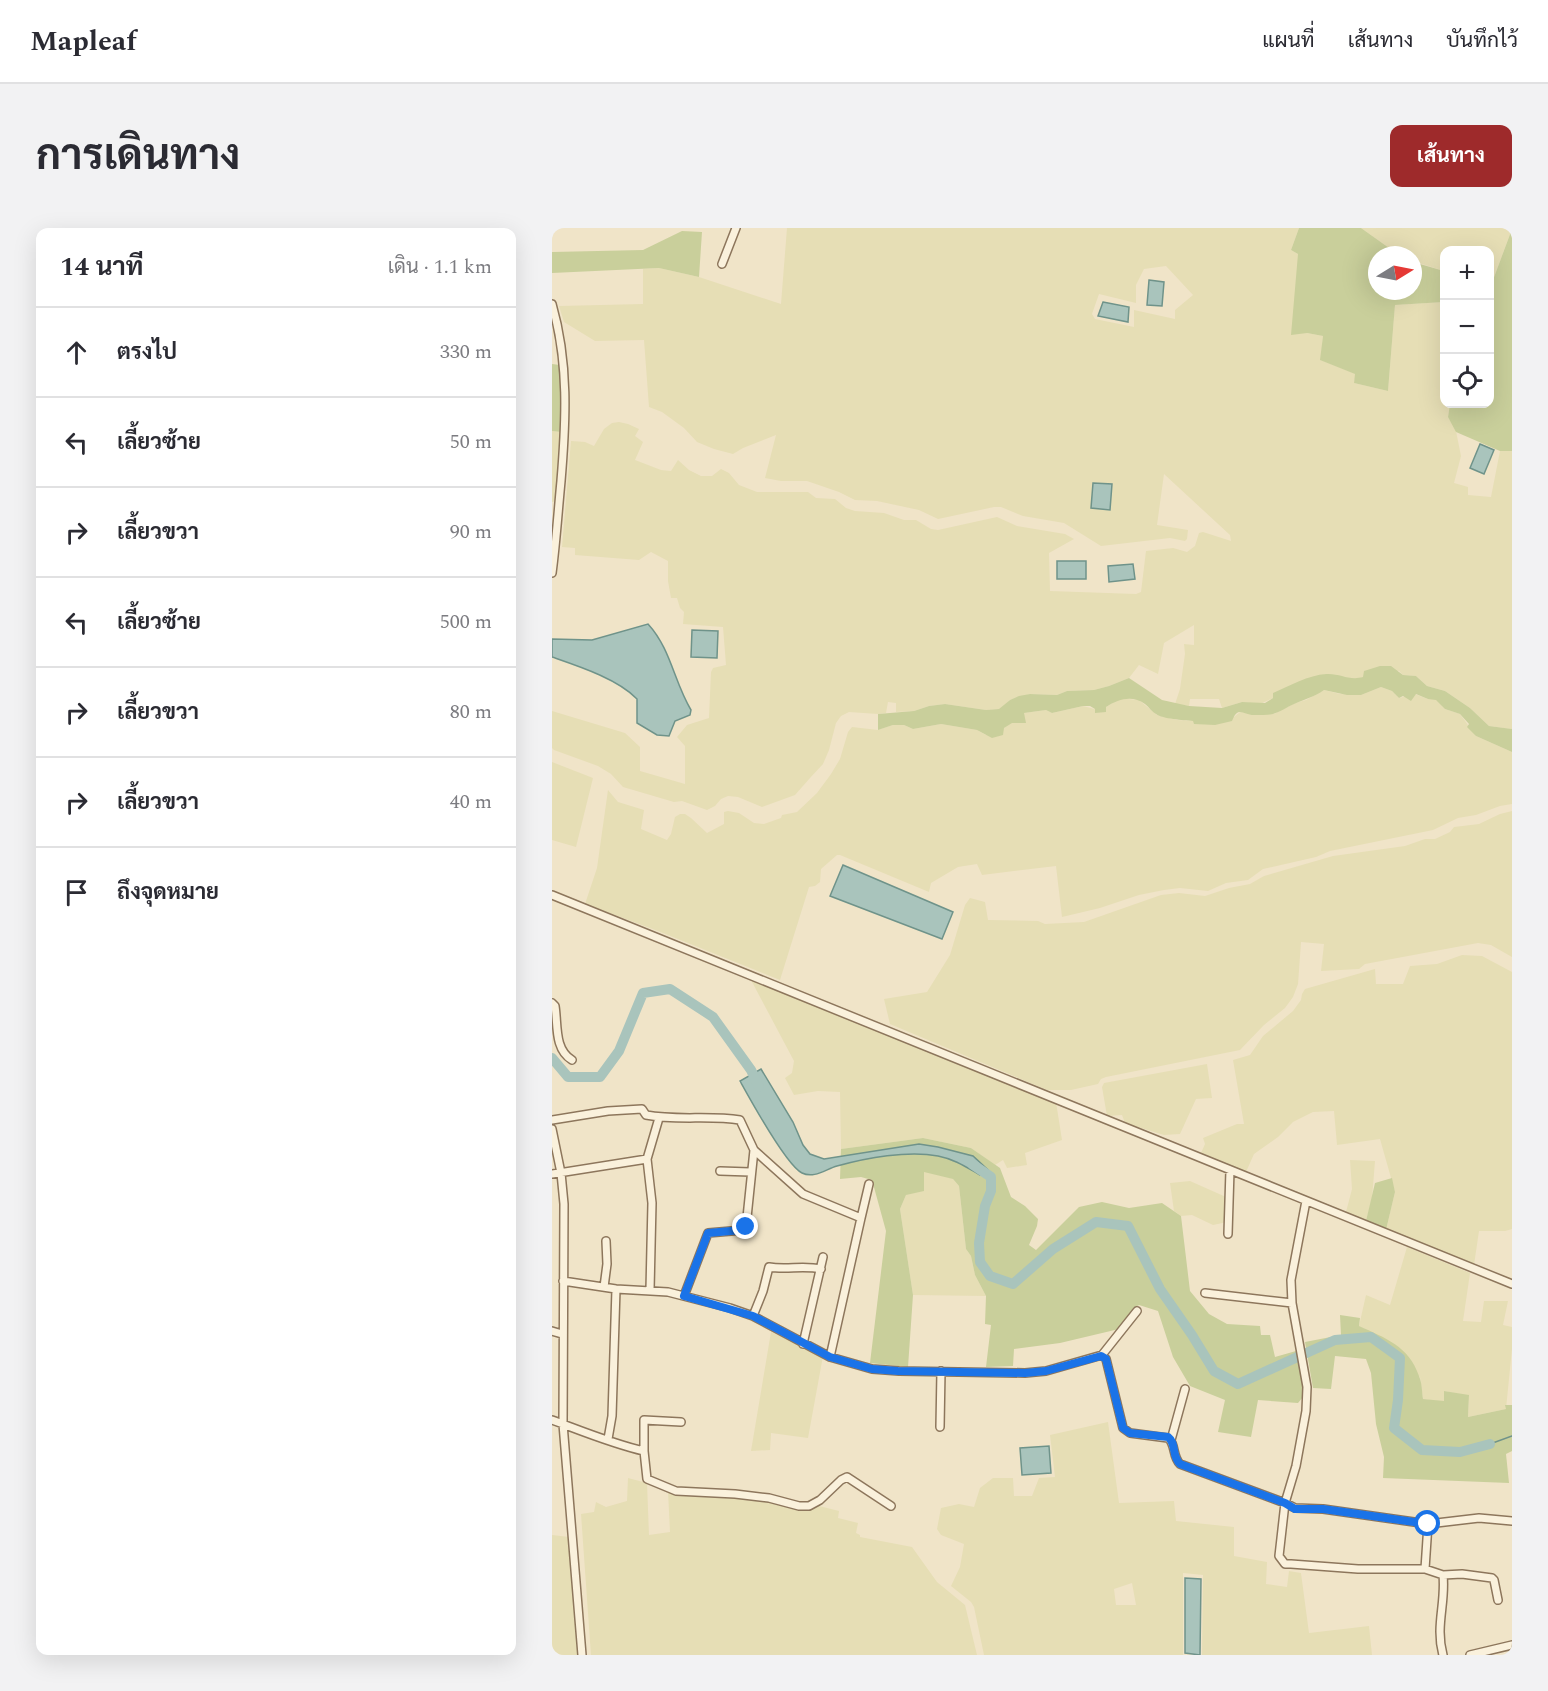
<!DOCTYPE html>
<html lang="th">
<meta charset="utf-8">
<style>
:root{--surface:#fff;--page:#f2f2f3;--text:#2b2b33;--muted:#7c7c81;--line:#e1e1e2;--accent:#9e2a2b}
body{margin:0;font-family:Spectral,Sarabun,serif;background:var(--page);color:var(--text)}
.controls{position:absolute;right:18px;top:18px;display:grid;overflow:hidden;border-radius:12px;box-shadow:0 6px 24px #0002}
.controls button{width:54px;height:54px;display:grid;place-items:center;padding:0;border:0;border-bottom:2px solid var(--line);background:var(--surface);color:var(--text);font:30px sans-serif}
.compass{position:absolute;left:816px;top:18px;width:54px;height:54px;border-radius:50%;background:var(--surface);box-shadow:0 6px 24px #0002;rotate:80deg}
.stop{position:absolute;width:18px;height:18px;margin:-14px;border:4px solid #1a73e8;border-radius:50%;background:#fff}
.stop.end{background:#1a73e8;border-color:#fff;box-shadow:0 2px 6px #0008}
.list{margin:0;padding:0;list-style:none}
h2{display:flex;justify-content:space-between;align-items:center;height:78px;margin:0;padding:0 24px;font-size:26px}
h2 small{font-size:20px;font-weight:400;color:var(--muted)}
.list li{display:grid;grid-template-columns:39px 1fr auto;gap:18px;align-items:center;box-sizing:border-box;height:90px;padding:0 24px;border-top:2px solid var(--line)}
.list b{display:block;font-size:22px;white-space:nowrap}
.list em{font-size:20px;font-style:normal;color:var(--muted)}
.icon{flex:none;width:33px;height:33px;fill:none;stroke:currentColor;stroke-width:2;stroke-linecap:round;stroke-linejoin:round}
.map{position:relative;flex:none;width:960px;height:1427px;overflow:hidden;border-radius:12px}
header{display:flex;align-items:center;gap:36px;box-sizing:border-box;height:84px;padding:0 30px;background:var(--surface);border-bottom:2px solid var(--line)}
header strong{font-size:28px}
nav{display:flex;gap:33px;margin-inline-start:auto;font-size:21px}
.intro{display:flex;align-items:center;justify-content:space-between;box-sizing:border-box;height:144px;padding:0 36px}
h1{margin:0;font-size:42px}
.button{padding:15px 27px;border-radius:12px;background:var(--accent);color:#fff;font-size:21px;font-weight:700}
main{display:flex;gap:36px;padding:0 36px}
aside{flex:1;background:var(--surface);border-radius:12px;box-shadow:0 6px 24px #0002}
.map>svg:first-child{display:block}
</style>
<header>
<strong>Mapleaf</strong>
<nav><a>แผนที่</a><a>เส้นทาง</a><a>บันทึกไว้</a></nav>
</header>
<div class="intro"><h1>การเดินทาง</h1><a class="button">เส้นทาง</a></div>
<main>
<aside>
<h2>14 นาที<small>เดิน · 1.1 km</small></h2>
<ul class="list">
<li><svg class="icon" aria-label="ahead" viewBox="0 0 24 24"><path d="M12 20V5M6 11l6-6 6 6"/></svg><div><b>ตรงไป</b></div><em>330 m</em></li>
<li><svg class="icon" aria-label="left" viewBox="0 0 24 24"><path d="M17 20v-9H6M10 6l-5 5 5 5"/></svg><div><b>เลี้ยวซ้าย</b></div><em>50 m</em></li>
<li><svg class="icon" aria-label="right" viewBox="0 0 24 24"><path d="M7 20v-9h11M14 6l5 5-5 5"/></svg><div><b>เลี้ยวขวา</b></div><em>90 m</em></li>
<li><svg class="icon" aria-label="left" viewBox="0 0 24 24"><path d="M17 20v-9H6M10 6l-5 5 5 5"/></svg><div><b>เลี้ยวซ้าย</b></div><em>500 m</em></li>
<li><svg class="icon" aria-label="right" viewBox="0 0 24 24"><path d="M7 20v-9h11M14 6l5 5-5 5"/></svg><div><b>เลี้ยวขวา</b></div><em>80 m</em></li>
<li><svg class="icon" aria-label="right" viewBox="0 0 24 24"><path d="M7 20v-9h11M14 6l5 5-5 5"/></svg><div><b>เลี้ยวขวา</b></div><em>40 m</em></li>
<li><svg class="icon" aria-label="arrive" viewBox="0 0 24 24"><path d="M6 21V4h12l-3 4 3 4H6"/></svg><div><b>ถึงจุดหมาย</b></div></li>
</ul>
</aside>
<div class="map">
<svg width="960" height="1427" viewBox="0 0 960 1427">
<rect width="100%" height="100%" fill="#f0e4c8"/>
<path fill="#e6deb5" fill-rule="evenodd" d="M235,0h512l-8,22 7,4 9,79 16,3 -2,24 35,14 -2,9 34,8 7,-86 49,-3v102h6l-2,13 7,9 6,30 -7,27 14,4v8l23,2 9,-46h12v278l-23,-3 -19,-18 -25,-17 -18,-5 -11,-10 -13,-1 -4,-4 -44,8 -30,-5 -65,30 -18,-2 -20,6 -3,-9h-29l-1,7 -14,-2 5,-15 5,-35 -1,-10 10,1v-20l-30,18 -6,31 -19,-9 -10,13 -20,8 -15,4 -27,1 -10,4 -27,-1 -20,6 -10,9 -14,1 -41,-6 -16,2 -15,5 -18,1v-9l-8,-1 -2,11 -8,1 -29,-2 -8,4 -5,7 -7,27 -6,14 -13,14 -15,17 -33,12 -24,-10 -10,-1 -7,3 -6,7 -8,4 -25,-9 -8,1 -51,-15 -12,-13 -13,-8 -44,-16 -2,-2v-37l73,22 15,14v24l45,13v-38l-8,-9 10,-12 22,-7 2,-46 2,-4 13,-3 -3,-38 -40,-3 1,-12 -4,-4 -3,-10h-6l-3,-17v-20l-17,-9 -12,8 -64,-5v-7l-13,-1 9,-106 14,1 9,4 10,-17 8,-6 7,-1 9,2 11,5 -4,7 8,6 -8,18 26,10 10,1 7,-11 11,10 12,6h11l9,-7 8,4 10,12 18,7h51l8,6 19,1 11,9 9,3 29,2 20,7h12l15,9 7,1 59,-13 20,9 48,8 9,5 -25,14 1,38 86,3 5,-2 5,-41 27,-3 14,4 8,-6 4,-13 4,-1 28,9 -1,-6 -66,-61 -7,51 31,5 -1,9 -2,2 -15,-3 -69,8 -37,-23 -41,-7 -22,-9h-7l-56,12 -19,-9 -42,-9 -22,-1 -16,-8 -32,-11h-26l-16,-3 11,-43 -33,13 -10,6 -19,-5 -17,-7 -13,-14 -22,-16 -13,-5 -5,-67 -49,1 -31,-19 -5,-16 84,-2v-35l16,-1 40,9 82,27zM614,38l27,29 -18,15v9l-41,-9v17l-39,-8 -3,-5 7,-20 37,9v-18l8,-16z
M809,0h151v1l-19,51h-3v-30h-46v21l-31,-10v-6h-14z
M0,203l9,1 -5,69 -4,1z
M829,459l11,4 7,7 16,-4 13,5h8l9,10 15,5 16,22 36,16v52l-12,2 -24,9 -18,3 -25,12 -103,21 -14,6 -53,12 -15,11 -22,3 -18,8 -28,-3 -16,2 -25,5 -39,13 -38,9 -6,-51 -74,9 -5,-11 -19,3 -27,16 -2,9 -89,-37h-3l-16,14 -1,13 -5,4 -6,1 -29,93 -122,-49 -73,-27 12,-36 11,-78 10,12 26,8 -3,19 26,11 4,-6 4,-17 5,-3h5l6,4 16,15 17,-9v-12l4,-1 11,2 15,10 10,1 17,-6 1,-3 15,-3 20,-19 14,-19 9,-15 8,-27 4,-5 26,3 15,-5h11l9,4 28,-5 36,6 9,5 18,-7 20,-15 22,-3 6,3 31,-7 23,6v-5l13,-8h9l11,1 18,15 21,5 15,1 41,-4 6,-5 34,2 21,-11 11,-3 18,-10 16,4 21,1z
M0,534l41,16 -17,69 -24,-7z
M960,583v146l-21,-12 -13,-2 -113,21 -6,5 -38,2 3,-27 -23,-2 -3,42 -5,13 -8,11 -21,17 -24,25 -134,27 -5,2 -3,5 -27,6h-24l-157,-66 -6,-25 43,-7 23,-37 15,-50 5,-7 15,4 3,18 50,1 7,3 39,-2 77,-27 18,-2 26,3 24,-8 21,-4 14,-8 69,-20 72,-10 20,-7h10l15,-7 4,-5 25,-3 21,-10z
M910,727l20,1 30,16v257l-7,2h-26l-5,34 -88,-35 9,-38 -15,-53 -43,6 -3,-34 -21,1 -20,10 -15,15 -24,17 -8,18 -45,-19 4,-9 -2,-6 34,-14h7l-11,-64 17,-5 13,-19 30,-25 8,-11 1,-6 3,-5 70,-20 1,15h27l7,-18 27,-2z
M199,752l305,122 6,38 -37,13 2,12 -20,3 -4,-8 -8,5 -24,-17 -48,-10 -82,11 -1,-57 -22,-1 -24,4 -9,-17 7,-5 2,-12z
M655,836l5,34 -16,1 -16,35 -16,1 -39,-12 -3,-8 -15,1 -5,-29 2,-4z
M798,932l25,1 -3,38 -6,22 -20,-9 6,-23z
M371,943l12,2 18,6 6,7 7,63 5,7 4,19 11,21 -73,-1 -13,-86 6,-14z
M638,953l36,16 1,25 -14,3 -21,-10 -11,1 -7,-5 -4,-28z
M855,1019l63,26 -7,48 18,1 3,-21h24l-5,24 9,2v22l-6,60 -38,8 1,-21 -25,-5v11l-21,-3 -3,-22 -61,-51 7,-31 24,10z
M219,1104l52,24 -15,82 -37,-5 -1,17 -19,1z
M556,1194l11,81 55,-2 2,20 58,6v29l33,6 -1,22 21,3 2,-16 12,2 8,60 60,-7 3,29h-170l1,-80 -20,-2v82h-199l-10,-48 -3,-5 -20,-16 9,-19 4,-23 -23,-9 -4,-6 4,-21 18,-4 15,3 6,-19 13,-10h20l1,18h18l7,-18 16,-1 -5,-42zM580,1355l4,22h-20l-2,-16z
M76,1250l19,5 2,52 21,-3 -2,-41 147,14 24,6 -1,7 20,5 -2,10 4,2v2l52,10 25,35 28,23 12,50h-386l-10,-141 13,-2 2,-10 10,5 21,-6z
M0,1307l17,2 10,118h-27z"/>
<path fill="#c9cf9b" d="M747,0h62l38,27h-22v36h36v-29l31,9v31l-49,3 -7,86 -34,-8 1,-9 -35,-14 3,-24 -16,-3 -16,2 7,-81 -7,-4z
M960,1v222h-12l-44,-19 -8,-15 2,-13h40v-124h3z
M130,3l20,1 -3,45 -40,-9 -107,5v-21l91,-2z
M0,136l8,1 1,67 -9,-1z
M828,438h11l12,9 13,1 11,10 18,5 25,17 19,18 23,3v23l-36,-16 -9,-9 2,-3 -9,-10 -15,-5 -9,-9 -8,-1 -12,-5 -5,7 -8,-5 -4,2 -7,-7 -11,-4 -20,8h-14l-23,-5c-10,7 -19,9 -30,14 -7,3 -14,8 -21,10 -6,1 -13,1 -19,1 -11,0 -16,-10 -22,6l-17,4 -21,-1 -1,-3c-10,-1 -30,-2 -37,-7 -4,-2 -7,-7 -11,-10 -13,-9 -26,-5 -39,3v5l-11,1v-4l-5,-3h-7l-31,7 -6,-3 -22,3 2,10h-14l-8,5 -1,7 -11,3 -15,-8 -36,-6 -28,5 -9,-4h-11l-15,5v-16l36,-3 15,-5 16,-2 41,6 13,-1 11,-9 9,-4 11,-2 27,1 10,-4 27,-1 15,-4 20,-8 33,22 27,6 33,2 20,-6 23,1 8,-5v-5c16,-7 36,-18 53,-19 14,-1 23,7 37,3l1,-6z
M371,910l48,10 29,20 11,29 14,9 13,13 -1,7 -8,19 7,5 43,-43 23,-5 27,6 33,-5 19,13 9,75 19,23 18,10 33,2 1,9h9l5,22 21,-6 7,34v12l-5,6 -40,-3 -7,37 -33,-5 7,-32 -35,-14 -17,-29 -15,-46 -19,-6 -6,4 -14,20 -59,14 -46,6 -1,17 -27,1 5,-42 -6,-1 1,-28 -11,-21 -4,-19 -5,-7 -7,-63 -6,-7 -29,-7v19l-18,4 -6,14 13,86 -5,72 -38,-4 16,-132 -14,-51 -11,-3 -21,2 1,-30z
M840,950l3,14 -9,38 -20,-9 9,-38z
M788,1087l20,3 -1,8c26,12 50,20 60,50 3,7 3,16 4,23l21,2v-10l25,4 -1,22 38,-8 -1,-4h7v46l-6,3 3,29 -126,-5 1,-21 -8,-33 -5,-51 -5,-14 -31,-3 -4,33 -18,-1 -8,-46 36,-7z"/>
<path fill="#a9c4bc" stroke="#6f938a" stroke-width="1.5" d="M597,52l15,2 -2,24 -15,-1z
M551,74l26,5 -1,15 -30,-6z
M928,216l14,6 -10,24 -14,-6z
M541,255l19,1 -2,26 -19,-2z
M505,333h29v18h-29z
M581,336l2,15 -26,3 -1,-16z
M96,396c23,25 26,58 43,86l-1,5 -15,6 -6,15 -12,-1 -20,-12v-24c-19,-20 -59,-33 -85,-42v-18l40,1z
M140,402l26,1 -1,27 -26,-1z
M291,637l110,47 -11,27 -112,-43z
M209,841l32,53 10,23 7,9 14,5 95,-15 19,3 35,9 15,14 -8,5c-14,-8 -26,-16 -42,-19 -30,-6 -72,2 -101,10 -11,3 -23,13 -35,7 -16,-8 -52,-74 -62,-92z
M497,1218l2,27 -29,2 -2,-27z
M633,1350l16,1 -1,76 -15,-2z"/>
<g fill="none" stroke-linecap="round" stroke-linejoin="round">
<path stroke="#6f938a" stroke-width="1.5" d="M938,1216l22,-8"/>
<path stroke="#a9c4bc" stroke-width="10" d="M0,830l16,19h32l19,-26 24,-58 27,-4 43,28 38,53 8,17
M420,936l19,13v14l-6,15 -6,37 1,19 10,14 23,8 40,-35 43,-27 32,4 32,63 32,46 22,36 24,13 97,-44 36,-3 29,21 -2,42 -4,28 28,22 38,2 30,-8"/>
<g stroke="#8d765c" stroke-width="10">
<path id="minor" d="M170,36l14,-36
M0,76c17,59 14,117 9,177 -3,31 -5,62 -9,92
M0,667l960,389
M0,775l3,3c3,19 -1,43 17,54
M0,892l56,-9 34,-2 4,6c31,6 63,0 94,5l14,30 49,44 58,24 -31,139
M0,901l9,44 3,31 -1,220 19,231
M168,943l30,1
M0,946l95,-15
M754,973l-15,79 1,23 15,84 -1,24 -10,55 -11,37 -6,53 6,8h6l67,5h67l18,6 19,-1 30,4 2,2 4,20
M309,990l8,-34
M676,1006l2,-64
M11,1053l53,8 52,3 62,16 23,8 77,41 42,12 27,2 126,2 21,-2 56,-16 4,4 17,69 7,5 38,5c8,6 4,18 12,26l105,39 10,5 28,1 105,15 51,-6 33,3
M52,1059l3,-23 -1,-23
M98,1062l2,-87 -5,-44 12,-41
M653,1065l87,10
M132,1068l24,-63 35,-3 3,-3 8,-77
M201,1088l10,-25 6,-24c18,3 34,-2 52,2
M0,1103l10,3
M251,1116l20,-87
M550,1127l35,-44
M0,1192c30,11 61,24 92,31l3,28 29,12 59,3 34,4 30,8h10l11,-6 21,-20 6,-3 44,29
M388,1199l1,-56
M56,1211l4,-23 4,-127
M619,1212l14,-51
M92,1223v-31l37,2
M873,1341l3,-45
M891,1427c-8,-29 3,-52 0,-80
M918,1427l42,-10"/>
</g>
<use href="#minor" stroke="#faf1dc" stroke-width="7"/>
</g>
<g fill="none" stroke-linecap="round" stroke-linejoin="round">
<path stroke="#1a73e8" stroke-width="8" d="M194,999l-4,3 -34,3 -24,63 69,20 77,41 42,12 26,2 127,2 21,-2 55,-15 5,3 17,69 7,5 38,4c9,7 3,18 12,27l105,39 10,6h28l105,15"/>
</g>
</svg>
<div class="controls">
<button>+</button>
<button>−</button>
<button><svg class="icon" aria-label="locate" viewBox="0 0 24 24"><circle cx="12" cy="12" r="6"/><path d="M12 2v4M12 18v4M2 12h4M18 12h4"/></svg></button>
</div>
<svg class="compass" viewBox="-18 -18 36 36"><path d="M0-13l5 13h-10z" fill="#e53935"/><path d="M0 13l5-13h-10z" fill="#7c7c81"/></svg>
<div class="stop" style="left:876px;top:1296px"></div>
<div class="stop end" style="left:194px;top:999px"></div>
</div>
</main>
